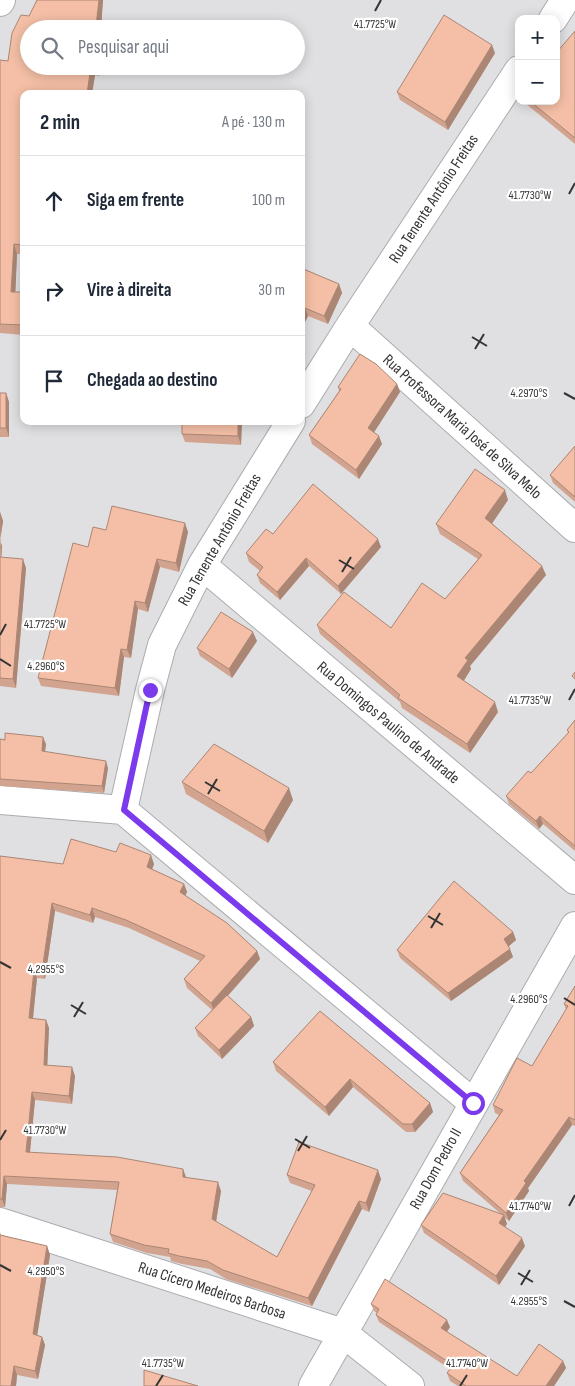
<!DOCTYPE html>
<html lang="pt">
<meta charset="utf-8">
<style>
:root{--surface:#fff;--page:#f6f6f7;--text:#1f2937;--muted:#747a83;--line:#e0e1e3}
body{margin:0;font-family:"Sofia Sans Condensed",sans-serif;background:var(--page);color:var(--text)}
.controls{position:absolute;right:15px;top:15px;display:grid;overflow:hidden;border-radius:10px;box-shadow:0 2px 12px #0003}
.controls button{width:45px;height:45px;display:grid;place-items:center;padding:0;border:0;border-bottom:1px solid var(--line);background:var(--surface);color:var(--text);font:25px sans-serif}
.stop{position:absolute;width:15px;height:15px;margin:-11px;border:4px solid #7c3aed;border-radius:50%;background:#fff}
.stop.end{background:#7c3aed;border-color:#fff;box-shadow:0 1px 5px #0008}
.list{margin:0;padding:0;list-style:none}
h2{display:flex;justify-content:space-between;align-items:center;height:65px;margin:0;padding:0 20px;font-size:21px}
h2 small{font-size:16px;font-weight:400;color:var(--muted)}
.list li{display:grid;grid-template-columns:32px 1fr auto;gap:15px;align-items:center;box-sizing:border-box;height:90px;padding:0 20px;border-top:1px solid var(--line)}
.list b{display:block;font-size:19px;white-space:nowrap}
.list em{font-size:16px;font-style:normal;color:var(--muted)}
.icon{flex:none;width:28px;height:28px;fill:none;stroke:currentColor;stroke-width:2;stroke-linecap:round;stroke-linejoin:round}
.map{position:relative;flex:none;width:575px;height:1386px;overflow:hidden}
.search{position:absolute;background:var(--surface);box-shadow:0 2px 12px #0003;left:20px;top:20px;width:285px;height:55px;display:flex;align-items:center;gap:12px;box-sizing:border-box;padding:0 18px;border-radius:28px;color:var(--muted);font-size:19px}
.panel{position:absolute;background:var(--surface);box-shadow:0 2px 12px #0003;left:20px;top:90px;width:285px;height:335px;border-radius:10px}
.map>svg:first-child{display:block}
</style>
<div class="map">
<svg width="575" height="1386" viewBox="0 0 575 1386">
<rect width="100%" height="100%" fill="#e0e0e3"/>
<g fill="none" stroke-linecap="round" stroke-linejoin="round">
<g stroke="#abacaf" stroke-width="30">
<path id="minor" d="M0,2l1,-2
M553,19l12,-19
M350,326l225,202
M301,404l49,-78 169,-256
M202,565l373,315
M0,800l123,10 350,293
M123,810l27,-120 12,-45 40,-80 89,-144
M0,1222l343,111 67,53
M313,1386l262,-460"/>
</g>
<use href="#minor" stroke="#fff" stroke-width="28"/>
</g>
<path fill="#d2a48f" d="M37,0h66l-2,27 -72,39h72l-2,10 -4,-1 -3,19h-68v160h-7l-2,38h9v43l-24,-2v-273l8,1z
M575,31v113l-50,-41 -1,-2h32z
M495,53l-47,77 -48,-30 -3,-8z
M301,268l38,16 3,9 -14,31 -20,-8 -7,14z
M397,384l3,8 -26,40 8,12 -23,35 -47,-35 -3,-9 30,-44 -1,-4z
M0,393h6l3,9v35h-9z
M182,421h60l-1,24 -56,-3 -3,-8z
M575,446v56l-22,-19 -3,-8z
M508,500l-16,23 54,52 -76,91 1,3 -7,12 34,31 -28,41 -68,-45 -2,-6 -80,-68 -3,-9 74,3 54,-29 33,-40 -38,-25 -4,-10z
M0,512l3,9 -3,20 2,5 -1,11 25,11 -10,120 -16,-2z
M106,530l82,2 -9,40 -19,-5 -12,45 -10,-3 -7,49 -7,-1 -5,39 -78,-10 -3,-8 50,-131z
M273,534l108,13 -40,47 -32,-28 -29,34 -20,-17 -3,-8 3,-4 -11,-9 -3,-9z
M257,641l-25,37 -32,-22 -3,-8z
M575,720v131l-32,-27 -4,5 -30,-25 -3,-8 25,-23 37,-40 -1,-3z
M0,739l46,5 -1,8 63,16 -4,25 -104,-7z
M182,782l111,18 -25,43 -82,-49z
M0,856l63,8h91l-2,5 32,15 3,8 -2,4 72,55 3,8 -32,37 23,21 3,9 -32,33 -24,-23 -3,-8 17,-18 -25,-22 -3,-9 16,-18 -71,-33 -34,-11 -2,6 -38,-12 -10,68 -8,-1 -4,41 13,1 3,8 -2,37 28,11 -3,28 -37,-4 -5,53 156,24 35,14 -5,31 61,35 35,-66 -22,-8 -3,-8 94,4 -12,33 -7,-3 -50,97 -86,-27 -16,-10 -28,-5 -11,-3 -1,-4 -23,-4 -34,-11 -3,-8 7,-44 -110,-6 -2,23h-5z
M513,932l3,8 -8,6 5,11 -62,44 -51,-43 -3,-8z
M575,986v140l-3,-1 -44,63 1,3 -20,30 -5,-4 3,7 -2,3 20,19 -26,39 -75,-52 -3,-8 81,-10 -39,-34 -3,-8 39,-58 -4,-2 -2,-8 39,-39 34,-56 -2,-6z
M320,1011l110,92 3,9 -18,20h-9l-53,-45 -24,29 -53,-45 -3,-9z
M0,1232l1,3 46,11 3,9 -13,80 5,2 3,8 -7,34 -21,-4 -1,11h-16z
M371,1304l79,23 -3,5 70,44 46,-15 3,7 -12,18h-96l-8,-5 -3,-8 3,-4 -71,-47 -3,-7 1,-2 -3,-2z"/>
<path fill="#ab8674" d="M99,0h4l-2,29 -5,-3z
M492,45l3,8 -47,77 -3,-8z
M91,66l4,9 -3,19h-5z
M96,66h5l-2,10z
M14,244l3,10 -2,48 -4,-10z
M339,284l3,9 -14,31 -4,-8z
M305,308l3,8 -7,14v-15z
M397,384l3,8 -29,45 -3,-9z
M6,393l3,9v35l-3,-9z
M238,421h4l-1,24 -3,-9z
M379,436l3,8 -23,35 -3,-9z
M505,490l3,10 -19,28 -4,-10z
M0,512l3,9 -3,20 2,5 -1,19z
M185,523l3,9 -9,40 -3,-9z
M378,539l3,8 -40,47 -3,-8z
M306,558l3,8 -29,34 -3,-8z
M23,559l3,9 -10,120 -3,-9z
M157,559l3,8 -12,45 -3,-9z
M542,566l4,9 -76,91 1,3 -11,17 -3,-10 8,-18z
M135,601l3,8 -7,49 -4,-8z
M253,632l4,9 -25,37 -3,-9z
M121,649l3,8 -5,39 -4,-8z
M495,702l3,10 -28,41 -3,-9z
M43,737l3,7 -2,14 -2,-7z
M106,761l2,7 -4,25 -2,-7z
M289,788l4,12 -25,43 -4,-12z
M540,816l3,8 -4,5 -3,-8z
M151,855l3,9 -4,11 -3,-8z
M184,884l3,8 -4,8 -3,-8z
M52,903l3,8 -10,68 -3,-8z
M92,908l3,9 -2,6 -3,-8z
M513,932l3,8 -9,8 -3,-9z
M510,949l3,8 -62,44 -3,-8z
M257,951l3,8 -46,52 -3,-8z
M34,970l3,8 -5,49 -3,-9z
M251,1017l3,9 -32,33 -3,-9z
M46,1020l3,8 -2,45 -3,-8z
M72,1067l3,9 -3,28 -3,-8z
M350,1079l3,8 -24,29 -4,-9z
M32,1092l3,8 -6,61 -3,-9z
M430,1103l3,9 -18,20 -3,-8z
M569,1117l3,8 -44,63 1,3 -20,30 -3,-8 18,-32z
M183,1169l3,8h-3z
M378,1170l3,9 -12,33 -3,-9z
M4,1176l3,8 -2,23 -3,-8z
M218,1182l3,9 -6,37 -3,-9z
M359,1201l3,8 -50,97 -4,-8z
M504,1215l3,9 -5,7 -3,-8z
M522,1238l3,8 -26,39 -3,-9z
M47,1246l3,9 -14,88 -3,-9z
M447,1320l3,7 -6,9 -3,-8z
M42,1337l3,8 -7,34 -3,-8z
M563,1361l3,7 -12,18h-8z
M14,1366l3,9 -1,11h-5z"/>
<path fill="#f4bfa6" stroke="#ab8674" d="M37,0h62l-3,26 6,1 -1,2h-72v37h62l-4,28h-63v151l-10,-1 -3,48h13v33l-24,-1v-264l8,1 4,-28 9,-18 8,1z
M444,15l48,30 -47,77 -48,-30z
M575,31v107l-45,-37h26v-48z
M301,268l38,16 -15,32 -19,-8 -4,7z
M360,354l16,10 21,20 -29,44 11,8 -23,34 -47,-35 32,-46 -3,-2z
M0,393h6v35h-6z
M182,421h56v15l-56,-2z
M575,446v51l-25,-22z
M475,469l30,21 -20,28 57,48 -77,92 3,2 -11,16 38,26 -28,42 -69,-46 2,-3 -83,-70 27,-33 47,36 31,-45 23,16 37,-44 -46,-31z
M313,484l65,55 -40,47 -32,-28 -29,34 -20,-17 6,-8 -17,-14 20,-24 7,5z
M112,506l73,17 -9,40 -19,-4 -12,44 -10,-2 -8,49 -6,-1 -6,39 -77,-10 35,-135 15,4 5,-20 13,3z
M0,557l23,2 -10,120 -13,-1z
M221,612l32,20 -24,37 -32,-21z
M575,672v7l-3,-3z
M575,720v126l-35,-30 -4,5 -30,-25 22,-25 3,2 38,-41 -2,-2z
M5,733l38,4 -1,14 64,10 -4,25 -102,-7v-40l5,1z
M214,744l75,44 -25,43 -82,-49z
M71,839l45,13 4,-9 31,12 -4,12 37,17 -4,8 47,31 30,28 -46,52 -27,-24 21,-23 -79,-36 -34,-12 -2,7 -38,-12 -10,68 -8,-1 -5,48 17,2 -2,45 28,2 -3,29 -37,-4 -6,60 91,5 66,12v8l35,5 -6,37 65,38 38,-72 -28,-10 12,-33 79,28 -12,33 -7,-2 -51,97 -85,-28 -16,-9 -28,-5 -11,-3 1,-4 -25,-4 -34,-11 9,-52 -115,-6 -2,23h-2v-343l63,8z
M454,881l59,51 -9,7 6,10 -62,44 -51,-43z
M575,986v134l-6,-3 -45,64 2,2 -20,30 -46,-40 43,-63 -10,-5 24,-47 15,8 36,-60 -4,-2z
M227,995l24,22 -32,33 -24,-22z
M320,1011l110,92 -18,21h-9l-53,-45 -25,28 -52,-45z
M443,1193l61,22 -5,8 23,15 -26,38 -75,-51z
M0,1235l47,11 -14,88 9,3 -7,34 -21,-5 -3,20h-11z
M385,1279l62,41 -6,8 76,48 22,-32 24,17 -17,25h-80l-19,-13 6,-8 -77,-50 3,-6 -8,-5z
M144,1370l54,16h-54z"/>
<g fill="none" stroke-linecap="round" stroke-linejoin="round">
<path stroke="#7c3aed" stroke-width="6" d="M150,690l-26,120 349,293"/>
</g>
<path fill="none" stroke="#343435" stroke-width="2" d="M375,11l6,-11M569,194l6,-11M472,337l15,9M475,349l9,-15M564,393l11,6M339,560l15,9M342,572l9,-15M0,635l6,-11M0,659l11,7M569,700l6,-11M205,782l15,9M208,794l9,-15M428,916l15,9M431,928l9,-15M0,962l11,6M564,998l11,7M71,1005l15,9M74,1017l9,-15M295,1139l15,9M0,1140l6,-10M298,1151l9,-15M569,1206l6,-11M0,1265l11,6M518,1273l15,9M521,1285l9,-15M564,1301l11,6M156,1386l7,-11M460,1386l7,-11"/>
<g text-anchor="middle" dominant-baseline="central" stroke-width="4.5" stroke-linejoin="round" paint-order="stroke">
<g font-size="16" fill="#343435" stroke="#fff">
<text transform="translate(434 199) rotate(-57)">Rua Tenente Antônio Freitas</text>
<text transform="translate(462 427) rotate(42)">Rua Professora Maria José de Silva Melo</text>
<text transform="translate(220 540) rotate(-60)">Rua Tenente Antônio Freitas</text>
<text transform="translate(388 723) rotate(40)">Rua Domingos Paulino de Andrade</text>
<text transform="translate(436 1169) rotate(-61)">Rua Dom Pedro II</text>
<text transform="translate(212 1291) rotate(18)">Rua Cícero Medeiros Barbosa</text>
</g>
</g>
<g font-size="12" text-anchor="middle" fill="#343435" stroke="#fff" stroke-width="4.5" stroke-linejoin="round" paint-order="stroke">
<text x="375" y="28">41.7725°W</text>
<text x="530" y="199">41.7730°W</text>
<text x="529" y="397">4.2970°S</text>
<text x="45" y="628">41.7725°W</text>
<text x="46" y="670">4.2960°S</text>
<text x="530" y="704">41.7735°W</text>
<text x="46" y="973">4.2955°S</text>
<text x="529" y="1003">4.2960°S</text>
<text x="45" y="1134">41.7730°W</text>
<text x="530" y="1210">41.7740°W</text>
<text x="46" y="1275">4.2950°S</text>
<text x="529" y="1305">4.2955°S</text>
<text x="163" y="1367">41.7735°W</text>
<text x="467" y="1367">41.7740°W</text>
</g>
</svg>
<div class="controls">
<button>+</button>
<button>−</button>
</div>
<div class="stop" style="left:473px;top:1103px"></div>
<div class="stop end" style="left:150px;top:690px"></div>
<div class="search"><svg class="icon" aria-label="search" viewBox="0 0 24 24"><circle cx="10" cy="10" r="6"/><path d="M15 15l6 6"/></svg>Pesquisar aqui</div>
<section class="panel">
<h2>2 min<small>A pé · 130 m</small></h2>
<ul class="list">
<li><svg class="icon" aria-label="ahead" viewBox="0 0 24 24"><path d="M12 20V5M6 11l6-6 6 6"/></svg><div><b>Siga em frente</b></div><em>100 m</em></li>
<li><svg class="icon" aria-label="right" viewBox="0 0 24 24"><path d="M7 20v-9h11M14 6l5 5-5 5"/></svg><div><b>Vire à direita</b></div><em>30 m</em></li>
<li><svg class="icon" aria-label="arrive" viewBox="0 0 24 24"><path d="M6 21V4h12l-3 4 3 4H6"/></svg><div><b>Chegada ao destino</b></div></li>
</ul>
</section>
</div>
